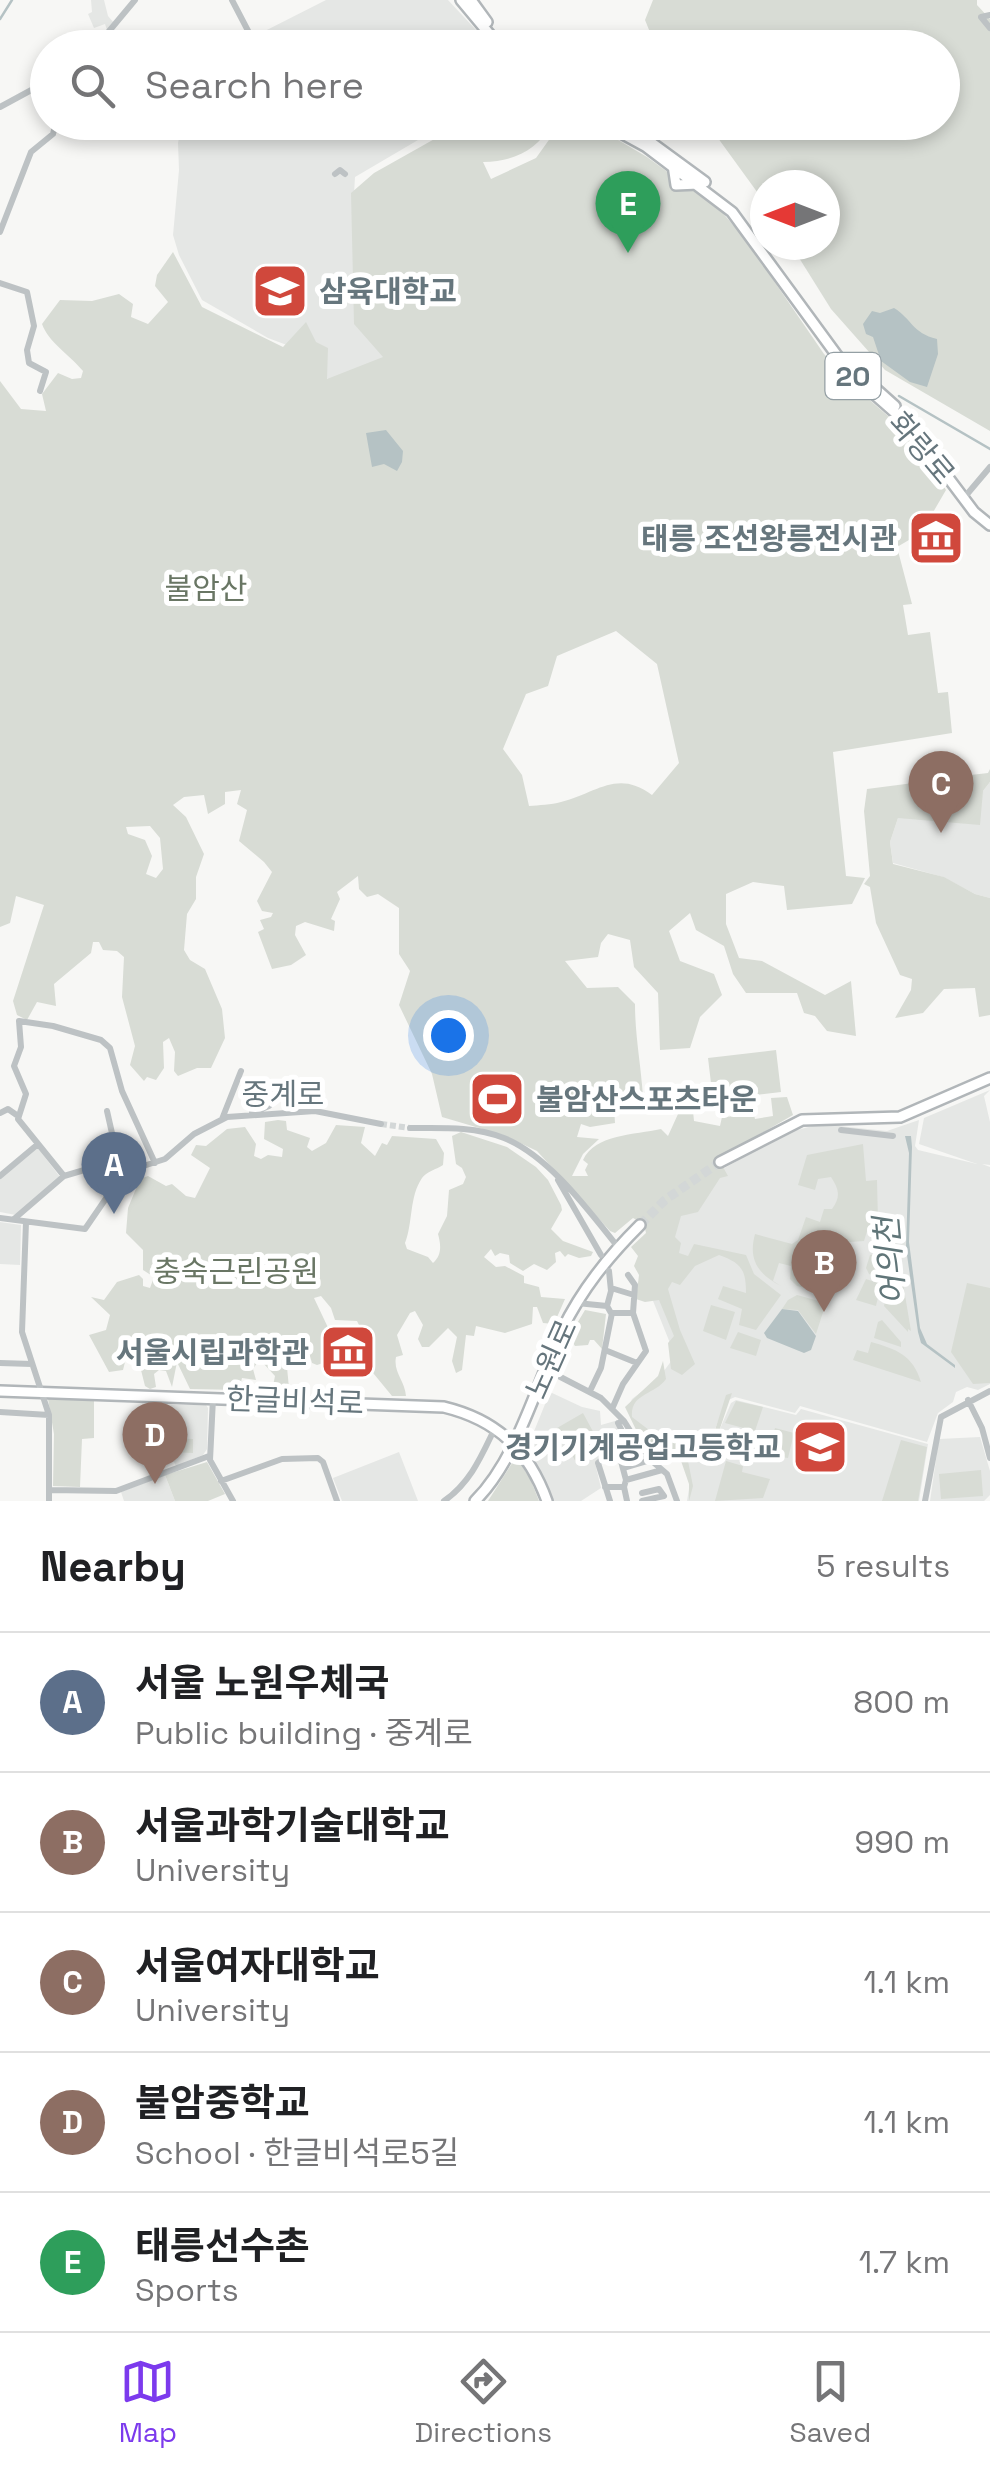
<!DOCTYPE html>
<meta charset="utf-8">
<style>
:root{--surface:#fff;--page:#f6f6f6;--text:#202124;--muted:#757577;--line:#e0e0e0;--accent:#7c3aed}
body{margin:0;font-family:"Space Grotesk","Noto Sans KR",sans-serif;background:var(--page);color:var(--text)}
.compass{position:absolute;left:750px;top:170px;width:90px;height:90px;border-radius:50%;background:var(--surface);box-shadow:0 5px 15px #0003;rotate:270deg}
.you{position:absolute;left:448px;top:1035px;width:35px;height:35px;margin:-25px;border:8px solid #fff;border-radius:50%;background:#1a73e8;box-shadow:0 0 0 15px #1a73e833}
.badge{display:grid;place-items:center;width:65px;height:65px;border-radius:50%;background:var(--accent);color:#fff;font-size:32px;font-weight:700}
.pin{position:absolute;translate:-50% -82px;filter:drop-shadow(0 2px 5px #0008)}
.pin::after{content:'';position:absolute;top:52px;width:35px;height:30px;background:inherit;clip-path:polygon(0 0,100% 0,50% 100%)}
.list{margin:0;padding:0;list-style:none}
h2{display:flex;justify-content:space-between;align-items:center;height:130px;margin:0;padding:0 40px;font-size:42px}
h2 small{font-size:32px;font-weight:400;color:var(--muted)}
.list li{display:grid;grid-template-columns:65px 1fr auto;gap:30px;align-items:center;box-sizing:border-box;height:140px;padding:0 40px;border-top:2px solid var(--line)}
.list b{display:block;font-size:38px;white-space:nowrap}
.list p{margin:0;font-size:32px;white-space:nowrap;color:var(--muted)}
.list em{font-size:32px;font-style:normal;color:var(--muted)}
.icon{flex:none;width:55px;height:55px;fill:none;stroke:currentColor;stroke-width:2;stroke-linecap:round;stroke-linejoin:round}
.map{position:relative;flex:none;width:990px;height:1501px;overflow:hidden}
.search{position:absolute;background:var(--surface);box-shadow:0 5px 15px #0003;left:30px;right:30px;top:30px;height:110px;display:flex;align-items:center;gap:25px;box-sizing:border-box;padding:0 35px;border-radius:55px;color:var(--muted);font-size:38px}
.sheet{height:830px;background:var(--surface)}
nav{display:flex;justify-content:space-around;align-items:center;box-sizing:border-box;height:140px;border-top:2px solid var(--line);background:var(--surface);font-size:28px;color:var(--muted)}
nav a{display:grid;justify-items:center;gap:5px}
nav .on{color:var(--accent)}
.map>svg:first-child{display:block}
</style>
<div class="map">
<svg width="990" height="1501" viewBox="0 0 990 1501">
<rect width="100%" height="100%" fill="#f7f7f5"/>
<path fill="#e5e7e5" d="M91,0h13l4,16 6,7 -7,7 -2,-6 -11,4 -6,-14 4,-2z
M326,0h122l44,47h-259z
M182,123h265l-92,54 -3,51 5,53 75,135 -12,58 -57,-1 -44,-116 -51,-19 -66,-38 -23,-45 -6,-20 6,-65 -1,-27z
M990,782v116l-15,-4 -32,-17 -50,-14 -3,-21 8,-24 85,-27z
M990,1090l-6,6 6,26v43l-8,-1 8,3v217l-12,6 -11,-3 -11,5 -3,10 -15,11 -11,29 -127,-36 -5,7 -60,-16 -9,4 -18,46 -61,-11 -16,-17 -3,-10 4,-10 26,-20 14,-19 -2,-17 -25,-62 2,-21 61,-83 82,-45 30,-8 67,7 32,-11 -4,26 3,4 59,14 -58,-20 5,-26z
M37,1147l23,30 -44,38 -16,-3v-35z
M0,1222l21,3 -1,40 -20,-1z
M550,1392l32,15 18,4 1,14 14,-4 7,16 -1,8 -26,18 6,25 -20,13h-28l-25,-55z
M736,1400l60,15 5,-6 127,35 -9,57h-232l3,-18 -10,-39 31,6 20,-47z
M155,1405h51l2,3 -1,41 -4,6 -27,11 -2,-4 -22,-1z
M980,1437l10,34v24l-6,6h-54l9,-62z
M399,1452l19,49h-76l-9,-23z
M165,1475l10,26h-51l-3,-9z"/>
<path fill="#d8dcd5" fill-rule="evenodd" d="M653,0h324v5l13,14v412l-105,-61 -54,-61 -40,-64h34v-60h-60v18l-58,-80 235,-1v-74l-286,-1 -11,-27z
M448,123h105c-17,28 -38,38 -70,39l8,17 45,-21 25,-35h15l32,11 39,23 74,54 25,29 78,114 49,49 38,33 35,54 -25,43 -24,14 15,57 -9,1 5,30 22,-3 8,61 10,-1 4,41 -119,19 13,124 19,2 -13,26 -65,6 -3,-24 -31,-4 -27,12v30l13,34 23,3 63,34 26,-14 5,55 -29,-5 -12,-15 -11,-3 -7,-20h-51l-13,-19 -9,-28 -28,-16 -6,-17 -21,18 11,30 34,13 8,21 -22,22 -10,31 -30,2 -2,-57 -24,-26 -4,-27 -22,-6 -7,9 -3,14 -33,4 22,27 31,-1 17,17c0,32 6,61 8,93l-29,9 1,17 -25,4 -9,-3 -4,13 22,2 -16,15 -11,22h16l-3,-6 3,-6 -5,-4c12,-26 52,-25 78,-31l7,7 10,-22 15,-3 1,10 26,5 2,-9 32,-2 1,4 18,-3 -2,-18 16,-1 6,18 -78,45v5l8,2 5,9 -8,2 -22,34 -17,4 -6,21 6,6 -2,10 9,3 6,-12 52,11 8,19 27,21 -25,35 -17,-5 3,-16 -24,-10 5,-13 23,7c0,-24 -5,-30 -27,-38l-24,11 -15,19 -8,-3 -4,7 12,41 15,34 -13,11 -11,-6 -3,-26 6,-7 -15,-36 -14,2 -9,-3 3,-24 -5,-9 4,-10 -7,-9 15,-14 -2,-9 -11,-6 -18,15 -5,-2 -73,-80 -34,-16 -61,-18 -10,-43 -33,-69 11,-34 -11,-17v-46l-21,-14 -11,3 -8,-8 -1,-13 -21,16 3,7 -9,20 4,2 -1,10 -29,-9 -9,4 -1,9 11,20 -15,10 -19,4 -14,-37 6,-3 -4,-9 11,-3 2,-4 -11,-2 -5,-10 15,-29 -8,-10 -25,-21 8,-31 -10,-6 4,-14 -16,2v12l-17,10 -4,-19 -20,2 -11,8 13,12 18,37 -8,23v22l-9,15 -3,36 6,10 15,9 17,40 3,29 -14,30h-14l-19,8 -4,-5 1,-19 -6,-14 -6,4 1,26 -8,12 -9,-3 -3,4 -14,-16 5,-19 -13,-49 2,-40 -7,-6 -14,-1 -4,-8h-6l-2,11 -37,31 2,22 -19,-4 -10,18 -10,-5 -4,-14 31,-96 -28,-9 -6,27 -10,4v-546l21,28 25,2 -4,-17 16,-21 14,6 9,-1 2,-7c-14,-17 -34,-28 -41,-47l18,-24 32,1 27,-7 14,10 -2,13 17,7 20,-22 -13,-16 2,-11 16,-23 29,55 81,40 23,-25 10,20 12,6 -1,31 56,-22 -29,-33 -3,-131 23,-20 64,-36zM616,631l41,33 22,99 -27,32c-35,-26 -55,-2 -91,7 -10,3 -22,3 -32,4l-7,-31 -19,-26 23,-55 22,-8 9,-30zM150,826l10,12 3,31 -7,9 -10,-4 6,-18 -7,-16 -17,-6 -2,-7z
M990,769v13l-7,9 -3,34 -82,-7 -8,24 3,22 51,13 31,17 15,4v117l-11,2 -4,-29 -31,1 -21,24 -28,5 16,-28 1,-11 -12,-4 -24,-52 -6,-36 -6,-3 6,-8 -6,-65 3,-22 54,-7 3,18 22,-2 -1,-20 43,-5z
M776,1050l5,42 -68,8 -5,-42z
M278,1120l8,1 1,9 23,8 -3,9 5,4 14,-8 10,-18 29,2 -4,16 14,13 7,-13 5,2 5,-9 44,3 8,14 -1,12c-6,4 -17,7 -21,13 -13,19 -9,45 -17,65l2,6 21,8 5,6c9,-8 8,-18 5,-29l9,-18 2,-26 14,-6 3,-7 -4,-9 -6,-4 -4,-28 9,-4 46,15 29,20 12,13 13,25 1,5 -11,19 12,12 30,11 -2,4 -12,2 -11,-4 -3,3 -5,-6 -5,2 1,9 -9,8 -13,-6 -11,7 -13,-8 -1,-8 -9,-2 -5,3 -4,-7 -7,8 12,10 9,-1 19,10v7l15,4 2,10 24,2 -11,25 -11,-1 -6,-16h-4l-1,17 -27,9 -29,-7 -2,10 -8,-1 -4,35 -6,3 -4,-12 5,-24 -9,-9 -19,19h-7l-4,-8 5,-14 -8,-14 -5,2 -13,22 6,20 -7,2c-3,15 9,24 10,39h-14l-23,-28v-30l-5,-3 -7,-14 -22,-1 -4,-12 -10,-12 -7,2 18,38 -6,26 -9,3 -5,-2 -5,-17 -17,-1 -4,12 3,31 -17,3 3,-15 -12,-13h-6l-4,6 3,11 -14,-2 -3,12 -49,-1 -13,-27 -5,25 -6,-16 -7,-1 -5,4 2,13 -6,2 -5,-3 -4,-16 6,-15 -9,-4 -8,11h-5l-2,8 -14,2 -20,-37 17,-5 4,-15 -19,-18 13,3 13,-18 22,-7 4,4v7l7,2 4,-11 -11,-7v-20l-17,-17 2,-25 12,-29 8,-3 18,10 6,-2 14,12 9,2 15,-30 -19,-13 5,-10 10,1 21,-17 18,-2 11,17 -2,12 7,3 7,-4 14,2 1,-8 -19,-10 1,-17z
M863,1144l3,37 11,-1 1,42 -10,6 -4,13 -28,2 -15,49 -24,-6 -7,-7 1,-13 -12,-3 -6,18 8,5c-23,-12 -33,-26 -26,-52l37,10 6,-4 8,-23 14,5 4,-13h8c9,-12 7,-20 -1,-32l-13,2 -3,11 -17,-5 9,-30z
M874,1254l5,2v11l14,4 6,-3 -12,14 -18,-8 -3,-6 4,-13z
M901,1271l10,60 -3,-2v3l-24,-26 4,-16 7,-4 -3,-3z
M866,1279l15,5 -5,22 -20,-6z
M967,1283l23,5v95l-17,1 -22,-32z
M797,1295l29,8 -10,31 -18,-24 -16,-1 6,-9z
M711,1305l24,7 -9,28 -23,-9z
M585,1310l21,4 -4,35 -8,-9h-4l-2,5 -13,1 -6,-9z
M882,1320l19,22v5l-27,-9 4,-16z
M738,1332l23,8 -5,16 -26,-8z
M871,1342c25,7 42,13 50,40l-68,-22 4,-10 11,3z
M663,1361l3,18c-11,16 -36,14 -34,38l17,13 61,16 16,-51 6,-2 -20,59 -26,-1 7,35 -4,15v-17l-9,-26 -17,-5 -23,-15 -15,-31 33,-31z
M48,1399l46,1v38l-12,1 -2,48 -27,-1 1,-52z
M736,1401l27,6 -8,24 -30,-8z
M583,1413l20,37 -26,14 -20,-36z
M775,1428l19,5 -6,25 -20,-3z
M170,1438l23,1v14l-24,-1 -4,-3v-8z
M901,1440l26,7 -9,54h-36z
M516,1457l14,21 9,23h-51z
M726,1461l17,5 -1,6 28,7 -7,19 -48,3z
M207,1462l18,32 -17,7h-33l-10,-26z
M981,1470l2,26 -42,3 -2,-25z"/>
<path fill="#b5c2c4" d="M894,308c18,11 18,25 43,31l1,15 -11,33 -17,-5 -29,-21 -8,-24 -7,-3 -3,-10 9,-13 8,2z
M386,430l17,21 -1,11 -5,9 -13,-7 -12,3 -6,-34z
M905,1136h6l1,11 -3,95 11,86 7,16 28,21v3l-34,-25 -3,-11 -12,-84 3,-95z
M782,1309l16,2 18,25 -5,14 -7,3 -37,-15 -3,-5z"/>
<g fill="none" stroke-linecap="round" stroke-linejoin="round">
<path stroke="#b5c2c4" stroke-width="2.5" d="M0,19l12,-19
M899,396l91,53"/>
<path stroke="#d3d7d7" stroke-width="6" stroke-dasharray="6 3" stroke-linecap="butt" d="M381,1124l29,4"/>
<path stroke="#d3d7d7" stroke-width="9" stroke-dasharray="9 4.5" stroke-linecap="butt" d="M640,1225l25,-25 55,-38"/>
<g stroke="#b1b6b9" stroke-width="14">
<path id="major" d="M461,0l40,48
M471,0l16,22
M601,122l44,24 87,66 117,160 58,51 67,89 16,13
M615,122l34,19 56,41
M673,165l3,20 22,-1
M866,380l29,26
M720,1162l82,-42 98,-3 90,-39
M0,1391l444,16c54,13 85,44 103,94
M475,1501c43,-43 61,-117 87,-171 20,-41 46,-73 78,-105"/>
</g>
<path stroke="#bdc2c4" stroke-width="6" d="M232,0l25,48
M990,15l-9,2 9,11
M95,48l40,-48
M0,107l48,-26
M335,174l5,-4 5,4
M0,232l31,-80 22,-18 3,-12
M0,283l27,9 7,34 -7,24 2,13 17,9 -6,19
M963,499l27,-32
M107,1111l7,31 -6,21 6,24
M0,1113l8,-4 10,7
M252,1113l17,-7
M222,1119l19,-48
M410,1128c31,0 64,-2 94,10 44,17 85,73 114,109
M841,1130l52,6
M109,1170l16,-5 12,2
M0,1176l38,-32
M64,1176l-46,-57 8,-25 -12,-28 7,-19 -2,-26 34,5 48,14 9,8 12,43 33,72
M558,1180l43,75
M0,1218l85,11 24,-35 25,-25 31,-10 29,-25 33,-17 88,-6 66,13
M14,1219l50,-43 44,-13
M26,1222l-4,110 27,83v86
M609,1271l2,20 -4,15 4,7
M611,1288l23,7
M577,1303l30,3
M612,1313h21
M605,1350l32,13
M0,1363l32,1
M545,1369l56,29 23,23 22,35 21,18 10,27
M590,1391l11,-23 11,-55
M213,1398l-3,62 23,41
M968,1400l14,28 8,30
M612,1409l11,-25 23,-33 -13,-38 2,-28 -7,-10
M0,1412l49,3
M629,1440l8,24
M618,1450l8,30 -2,7 3,14
M623,1468l27,-8
M626,1480l36,-10
M221,1481l61,-22 36,-1 5,4 14,39
M605,1487h19
M50,1490l66,1 93,-35
M642,1493l17,-4 5,7 -22,5
M444,1501c26,-18 37,-44 50,-71
M610,1501l-12,-38 29,-22 -9,-18 6,-2
M925,1501l16,-84 49,-26"/>
<use href="#major" stroke="#fff" stroke-width="9"/>
</g>
<defs>
<g id="university-square" transform="scale(2.875)"><rect x="-9" y="-9" width="18" height="18" rx="4" fill="#d0483c" stroke="#fff"/><path d="M0-5L7-2L0 1L-7-2ZM-4 1L0 2.5L4 1V4Q0 6-4 4Z" fill="#fff"/></g>
<g id="museum-square" transform="scale(2.875)"><rect x="-9" y="-9" width="18" height="18" rx="4" fill="#d0483c" stroke="#fff"/><path d="M0-6L6-3V-2H-6V-3ZM-5-1h2V3h-2ZM-1-1h2V3h-2ZM3-1h2V3H3ZM-6 4H6V6H-6Z" fill="#fff"/></g>
<g id="stadium-square" transform="scale(2.875)"><rect x="-9" y="-9" width="18" height="18" rx="4" fill="#d0483c" stroke="#fff"/><path d="M0-5a6.5 5 0 1 0 0 10a6.5 5 0 1 0 0-10ZM-3.5-1.8h7v3.6h-7Z" fill="#fff"/></g>
<g id="school-square" transform="scale(2.875)"><rect x="-9" y="-9" width="18" height="18" rx="4" fill="#d0483c" stroke="#fff"/><path d="M0-5L7-2L0 1L-7-2ZM-4 1L0 2.5L4 1V4Q0 6-4 4Z" fill="#fff"/></g>
</defs>
<g fill-rule="evenodd">
<use href="#university-square" x="280" y="291"/>
<use href="#museum-square" x="936" y="538"/>
<use href="#stadium-square" x="497" y="1099"/>
<use href="#museum-square" x="348" y="1352"/>
<use href="#school-square" x="820" y="1447"/>
</g>
<g text-anchor="middle" dominant-baseline="central" stroke-width="10" stroke-linejoin="round" paint-order="stroke">
<rect fill="#fff" stroke="#949fa4" stroke-width="2.5" x="825.5" y="353" width="55" height="46" rx="8"/>
<g font-size="28" font-weight="bold" fill="#66767d">
<text x="853" y="376">20</text>
</g>
<g font-size="30" font-weight="bold" fill="#66767d" stroke="#fff" text-anchor="end">
<text x="319" y="291" text-anchor="start">삼육대학교</text>
<text x="897" y="538">태릉 조선왕릉전시관</text>
<text x="536" y="1099" text-anchor="start">불암산스포츠타운</text>
<text x="309" y="1352">서울시립과학관</text>
<text x="781" y="1447">경기기계공업고등학교</text>
</g>
<g font-size="30" fill="#66767d" stroke="#fff">
<text transform="translate(922 448) rotate(50)">화랑로</text>
<text x="283" y="1094">중계로</text>
<text transform="translate(551 1359) rotate(-66)">노원로</text>
<text transform="translate(295 1401) rotate(2)">한글비석로</text>
</g>
<g font-size="30" fill="#697664" stroke="#fff">
<text x="206" y="588">불암산</text>
<text x="236" y="1271">충숙근린공원</text>
</g>
<g font-size="32" font-style="italic" fill="#607578" stroke="#fff">
<text transform="translate(890 1261) rotate(-95)">어의천</text>
</g>
</g>
</svg>
<svg class="compass" viewBox="-18 -18 36 36"><path d="M0-13l5 13h-10z" fill="#e53935"/><path d="M0 13l5-13h-10z" fill="#757577"/></svg>
<div class="you"></div>
<div class="pin badge" style="left:114px;top:1214px;background:#5c6f8a">A</div>
<div class="pin badge" style="left:824px;top:1312px;background:#8d6e63">B</div>
<div class="pin badge" style="left:941px;top:833px;background:#8d6e63">C</div>
<div class="pin badge" style="left:155px;top:1484px;background:#8d6e63">D</div>
<div class="pin badge" style="left:628px;top:253px;background:#2e9e5b">E</div>
<div class="search"><svg class="icon" aria-label="search" viewBox="0 0 24 24"><circle cx="10" cy="10" r="6"/><path d="M15 15l6 6"/></svg>Search here</div>
</div>
<section class="sheet">
<h2>Nearby<small>5 results</small></h2>
<ul class="list">
<li><span class="badge" style="background:#5c6f8a">A</span><div><b>서울 노원우체국</b><p>Public building · 중계로</p></div><em>800 m</em></li>
<li><span class="badge" style="background:#8d6e63">B</span><div><b>서울과학기술대학교</b><p>University</p></div><em>990 m</em></li>
<li><span class="badge" style="background:#8d6e63">C</span><div><b>서울여자대학교</b><p>University</p></div><em>1.1 km</em></li>
<li><span class="badge" style="background:#8d6e63">D</span><div><b>불암중학교</b><p>School · 한글비석로5길</p></div><em>1.1 km</em></li>
<li><span class="badge" style="background:#2e9e5b">E</span><div><b>태릉선수촌</b><p>Sports</p></div><em>1.7 km</em></li>
</ul>
</section>
<nav>
<a class="on"><svg class="icon" aria-label="map" viewBox="0 0 24 24"><path d="M3 6l6-2 6 2 6-2v14l-6 2-6-2-6 2zM9 4v14M15 6v14"/></svg>Map</a>
<a><svg class="icon" aria-label="directions" viewBox="0 0 24 24"><path d="M12 3l9 9-9 9-9-9zM9 14v-3h6M13 9l2 2-2 2"/></svg>Directions</a>
<a><svg class="icon" aria-label="saved" viewBox="0 0 24 24"><path d="M7 4h10v16l-5-4-5 4z"/></svg>Saved</a>
</nav>
